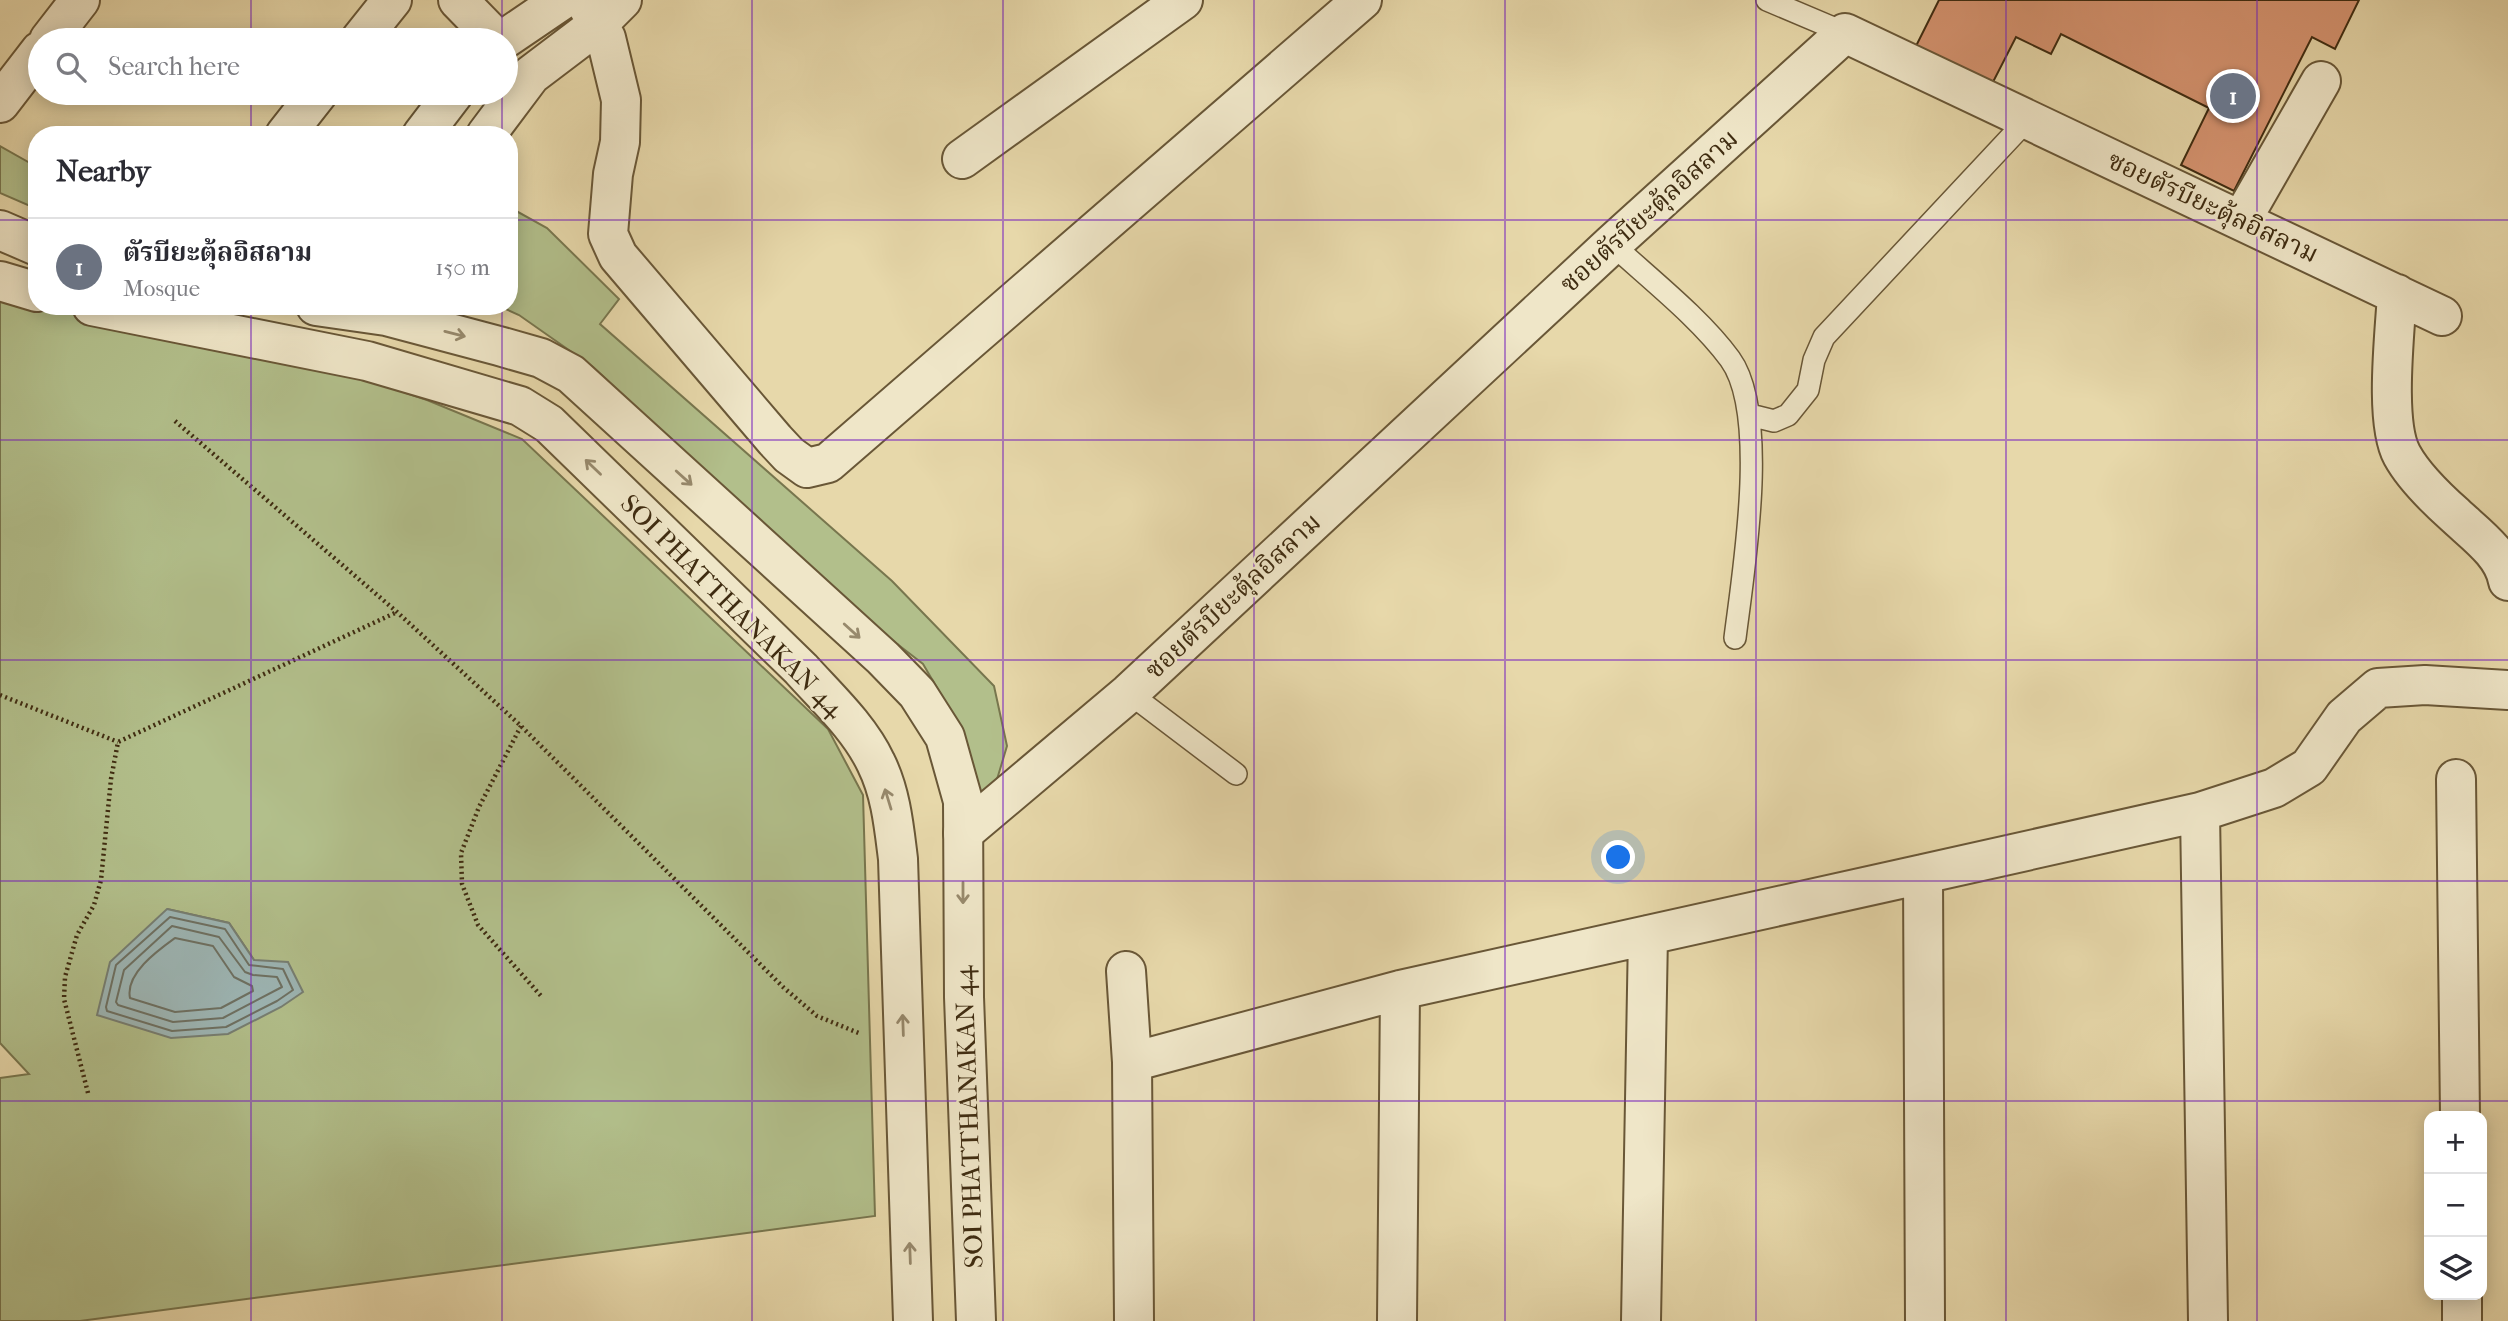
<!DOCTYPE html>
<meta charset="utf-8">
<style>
:root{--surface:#fff;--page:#f2f2f3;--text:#2b2b33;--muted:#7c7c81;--line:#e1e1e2;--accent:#0f766e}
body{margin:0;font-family:"IM FELL French Canon","Noto Serif Thai",serif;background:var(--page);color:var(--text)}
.controls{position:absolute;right:21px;bottom:21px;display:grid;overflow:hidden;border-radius:14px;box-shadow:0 4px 18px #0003}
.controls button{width:63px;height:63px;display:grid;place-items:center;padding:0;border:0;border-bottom:2px solid var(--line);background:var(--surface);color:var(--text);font:35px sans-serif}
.you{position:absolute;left:1619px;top:858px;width:24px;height:24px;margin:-18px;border:5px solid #fff;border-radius:50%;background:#1a73e8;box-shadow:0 0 0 10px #1a73e833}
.badge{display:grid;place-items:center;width:46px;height:46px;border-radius:50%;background:var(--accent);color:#fff;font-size:23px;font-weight:700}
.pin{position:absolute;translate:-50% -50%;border:4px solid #fff;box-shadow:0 2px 7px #0006}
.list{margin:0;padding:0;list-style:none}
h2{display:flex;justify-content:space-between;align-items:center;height:91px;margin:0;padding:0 28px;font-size:30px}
h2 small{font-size:23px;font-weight:400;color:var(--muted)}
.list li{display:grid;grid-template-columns:46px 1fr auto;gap:21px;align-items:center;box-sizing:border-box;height:98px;padding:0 28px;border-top:2px solid var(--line)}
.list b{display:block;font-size:26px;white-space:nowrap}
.list p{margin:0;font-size:23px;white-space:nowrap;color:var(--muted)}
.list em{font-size:23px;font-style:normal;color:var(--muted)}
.icon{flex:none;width:38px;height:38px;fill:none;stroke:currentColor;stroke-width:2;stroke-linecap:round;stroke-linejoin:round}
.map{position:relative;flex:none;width:2508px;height:1321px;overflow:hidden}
.search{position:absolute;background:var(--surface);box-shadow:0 4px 18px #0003;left:28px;top:28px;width:490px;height:77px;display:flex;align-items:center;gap:18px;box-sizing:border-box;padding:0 24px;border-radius:38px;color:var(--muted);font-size:26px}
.panel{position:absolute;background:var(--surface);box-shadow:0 4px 18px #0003;left:28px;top:126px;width:490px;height:189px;border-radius:28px}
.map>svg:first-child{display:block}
</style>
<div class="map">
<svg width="2508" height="1321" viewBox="0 0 2508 1321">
<rect width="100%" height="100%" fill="#e7d8aa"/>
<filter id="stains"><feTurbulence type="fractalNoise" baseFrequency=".00286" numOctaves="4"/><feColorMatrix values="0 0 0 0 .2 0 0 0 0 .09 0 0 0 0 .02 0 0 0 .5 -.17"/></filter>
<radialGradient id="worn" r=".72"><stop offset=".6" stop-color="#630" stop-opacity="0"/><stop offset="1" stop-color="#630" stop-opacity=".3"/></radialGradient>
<path fill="#b2bf8b" stroke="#78764e" stroke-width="2" fill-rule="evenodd" d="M0,146l37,21v42l-37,-16z
M509,207l38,21 72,71 -19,25 292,257 102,105 13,60 -12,40 -17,14 -14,-66 -41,-70 -66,-51 -264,-246 -74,-52 -20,-9h10z
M0,290l37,16h13l69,23 231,45 77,26 95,39 306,290 35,66 12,421 -795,105h-80v-243l29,-4 -29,-31zM167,909l62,14 25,37z"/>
<path fill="#9db6b5" stroke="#777f73" stroke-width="2" d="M167,909l62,14 25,37 34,2 15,30 -22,15 -53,27 -57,4 -74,-23 13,-53z"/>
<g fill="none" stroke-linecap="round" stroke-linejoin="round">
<path stroke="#6e7163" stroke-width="2" d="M170,917l55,12 24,36 34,4 10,21 -16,11 -51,26 -54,4 -65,-20 -1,-4 10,-42z
M172,926l47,11 26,35 8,3 24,2 5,10 -59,31 -50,4 -55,-17 -2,-3 8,-32z
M175,938l38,8 21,31 18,9 1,5 -32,17 -46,4 -45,-14c-5,-24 27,-47 45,-60z"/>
</g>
<path fill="#d69471" stroke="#3f2c11" stroke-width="2" d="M1939,0h420l-24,49 -23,-12 -78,154 -53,-26 28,-57 -148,-74 -10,20 -35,-17 -24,47 -76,-38z"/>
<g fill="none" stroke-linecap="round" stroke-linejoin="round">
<g stroke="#695737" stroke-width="24">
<path id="service" d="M1767,0l78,33
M1612,244c38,35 88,74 118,115 40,55 13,214 5,279
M1750,415l24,6 14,-6 20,-25 6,-30 10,-23 203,-217
M1129,693l107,81"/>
</g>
<g stroke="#695737" stroke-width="42">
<path id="minor" d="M458,0l39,40
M584,0l22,38 15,62 -1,42 -7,32 -5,60 10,22 157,184 14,15 18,13 21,-5 534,-463
M49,40l31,-40
M360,40l32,-40
M503,40l59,-40
M0,103l40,-52
M285,135l33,-42
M422,135l32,-42
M486,135l45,-60 66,-50 25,-25
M962,159l221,-159
M2242,219l79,-138
M2397,294c-2,38 -13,128 5,161 12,22 35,44 53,60 20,19 48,38 53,66
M2456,779l4,337
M2200,812l8,509
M963,833l166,-140 483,-449 233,-211 597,283
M1923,874l277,-62 74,-24 35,-21 35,-50 34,-29 47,-3 83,5
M1126,971l6,91
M2462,1295v26
M1134,1321l-2,-259 268,-72 523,-116 2,447
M1397,1321l3,-331
M1641,1321l7,-386"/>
</g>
<g stroke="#695737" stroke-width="42">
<path id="tertiary" d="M0,230l37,16
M0,281l37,11
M92,306l275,55 153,45 29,18 252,245c26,29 58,58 75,94 15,30 18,64 22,96l15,462
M316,306l70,10 113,30 42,12 30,16 312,284 34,35 28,44 18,64 1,196 12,324"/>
</g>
<path stroke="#3f2c11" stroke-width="4.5" stroke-dasharray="2 3.5" stroke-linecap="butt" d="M175,421l222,191 124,114 262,261 34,29 44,18
M0,695l118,47
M521,726l-42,81 -18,46 1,31 16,41 64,72
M88,1093l-24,-94 1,-22 12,-42 17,-30 7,-25 10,-101 7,-37 279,-130"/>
<use href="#service" stroke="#efe6c8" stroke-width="21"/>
<use href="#minor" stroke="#efe6c8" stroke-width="38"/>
<use href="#tertiary" stroke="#efe6c8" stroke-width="38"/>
</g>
<defs><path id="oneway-shaft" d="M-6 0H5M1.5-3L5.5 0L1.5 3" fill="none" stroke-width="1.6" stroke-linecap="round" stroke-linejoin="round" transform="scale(1.75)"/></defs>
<g stroke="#97896c">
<use href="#oneway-shaft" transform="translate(455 334) rotate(14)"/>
<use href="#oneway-shaft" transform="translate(593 467) rotate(-136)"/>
<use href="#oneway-shaft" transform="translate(684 478) rotate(42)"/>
<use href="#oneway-shaft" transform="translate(852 631) rotate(42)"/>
<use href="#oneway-shaft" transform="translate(888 799) rotate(-107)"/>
<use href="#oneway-shaft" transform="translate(963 893) rotate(90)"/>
<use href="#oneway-shaft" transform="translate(903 1025) rotate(-92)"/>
<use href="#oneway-shaft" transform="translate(910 1253) rotate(-92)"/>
</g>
<path fill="none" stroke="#7b2cbf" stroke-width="2" stroke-opacity="0.55" d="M251,0v40M502,0v40M752,0v1321M1003,0v1321M1254,0v1321M1505,0v1321M1756,0v1321M2006,0v1321M2257,0v1321M251,93v42M502,93v42M0,220h37M509,220h1999M251,306v1015M502,306v1015M0,440h2508M0,660h2508M0,881h2508M0,1101h2508"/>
<g text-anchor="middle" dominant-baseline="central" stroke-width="5" stroke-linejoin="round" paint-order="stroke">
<g font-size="26" fill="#3f2c11" stroke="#efe6c8">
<text transform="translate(2213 207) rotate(25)">ซอยตัรบียะตุ้ลอิสลาม</text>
<text transform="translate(1649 211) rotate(-42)">ซอยตัรบียะตุ้ลอิสลาม</text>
<text transform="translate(1233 596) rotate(-43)">ซอยตัรบียะตุ้ลอิสลาม</text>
<text transform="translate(732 606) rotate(45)">SOI PHATTHANAKAN 44</text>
<text transform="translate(969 1117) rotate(-92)">SOI PHATTHANAKAN 44</text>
</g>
</g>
<rect width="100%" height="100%" filter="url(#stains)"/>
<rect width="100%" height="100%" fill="url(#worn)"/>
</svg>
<div class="controls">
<button>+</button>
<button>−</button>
<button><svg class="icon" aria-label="layers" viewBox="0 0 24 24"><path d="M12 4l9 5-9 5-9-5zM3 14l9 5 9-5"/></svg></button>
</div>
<div class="you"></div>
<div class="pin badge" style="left:2233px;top:96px;background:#6b7280">1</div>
<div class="search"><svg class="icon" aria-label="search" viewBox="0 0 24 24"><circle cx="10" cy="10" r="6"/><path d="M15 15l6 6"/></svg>Search here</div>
<section class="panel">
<h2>Nearby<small></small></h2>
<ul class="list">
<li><span class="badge" style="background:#6b7280">1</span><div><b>ตัรบียะตุ้ลอิสลาม</b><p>Mosque</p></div><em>150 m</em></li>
</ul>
</section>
</div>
